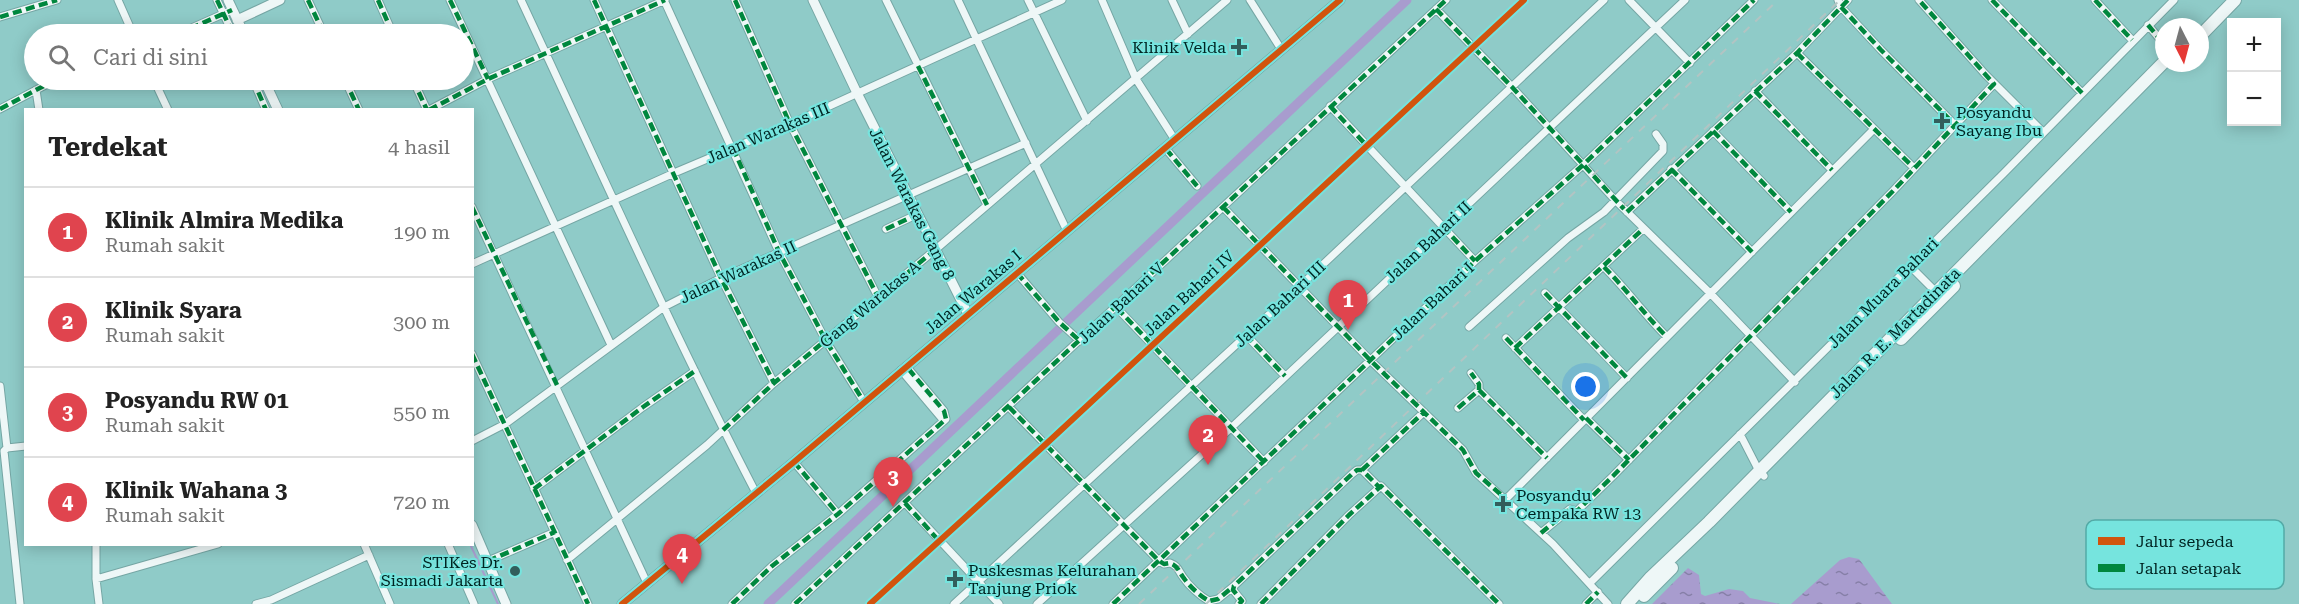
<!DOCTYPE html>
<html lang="id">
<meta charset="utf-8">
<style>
:root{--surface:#fff;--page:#f6f6f6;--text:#222;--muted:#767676;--line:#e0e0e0;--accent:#ea580c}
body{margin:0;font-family:"Roboto Serif",serif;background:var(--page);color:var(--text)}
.controls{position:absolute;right:18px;top:18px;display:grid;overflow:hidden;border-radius:0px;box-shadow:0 3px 15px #0003}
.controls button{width:54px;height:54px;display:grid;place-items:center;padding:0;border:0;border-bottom:2px solid var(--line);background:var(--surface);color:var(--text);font:30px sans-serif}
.compass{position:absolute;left:2155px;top:18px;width:54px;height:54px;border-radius:50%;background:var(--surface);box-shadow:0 3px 15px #0003;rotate:174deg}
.you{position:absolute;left:1586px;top:387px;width:21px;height:21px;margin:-15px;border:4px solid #fff;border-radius:50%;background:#1a73e8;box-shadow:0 0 0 9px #1a73e833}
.badge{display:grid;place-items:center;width:39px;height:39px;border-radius:50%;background:var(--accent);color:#fff;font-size:20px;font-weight:700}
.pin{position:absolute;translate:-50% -50px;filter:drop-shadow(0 2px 3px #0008)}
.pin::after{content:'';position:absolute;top:32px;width:21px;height:18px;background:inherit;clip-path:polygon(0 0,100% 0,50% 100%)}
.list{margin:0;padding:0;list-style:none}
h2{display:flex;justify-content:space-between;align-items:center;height:78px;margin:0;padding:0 24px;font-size:26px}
h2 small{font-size:20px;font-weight:400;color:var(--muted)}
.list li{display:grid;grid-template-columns:39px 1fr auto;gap:18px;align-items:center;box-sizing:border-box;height:90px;padding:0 24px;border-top:2px solid var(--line)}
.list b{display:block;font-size:22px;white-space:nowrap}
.list p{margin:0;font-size:20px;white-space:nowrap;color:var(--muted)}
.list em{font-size:20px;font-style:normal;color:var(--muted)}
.icon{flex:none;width:33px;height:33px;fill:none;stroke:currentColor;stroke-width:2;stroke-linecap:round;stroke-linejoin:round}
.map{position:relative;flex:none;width:2299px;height:604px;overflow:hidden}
.search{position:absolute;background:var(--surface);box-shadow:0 3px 15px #0003;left:24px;top:24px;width:450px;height:66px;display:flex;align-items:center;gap:15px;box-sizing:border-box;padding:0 21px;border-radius:33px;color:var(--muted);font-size:22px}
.panel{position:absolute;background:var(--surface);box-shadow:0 3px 15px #0003;left:24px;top:108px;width:450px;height:438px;border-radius:0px}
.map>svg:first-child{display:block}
</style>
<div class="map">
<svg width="2299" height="604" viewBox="0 0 2299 604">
<defs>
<pattern id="water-ripples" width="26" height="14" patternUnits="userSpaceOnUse" patternTransform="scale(1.5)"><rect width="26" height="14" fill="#a89cce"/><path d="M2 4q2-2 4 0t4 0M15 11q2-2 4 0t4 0" fill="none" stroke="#867fa7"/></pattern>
</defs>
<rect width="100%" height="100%" fill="#8fcbc8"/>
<path fill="url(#water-ripples)" d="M1849,557l10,2 33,45h-101l49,-44z
M1688,568l11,7 2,19 4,2 24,-7 14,2 7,7 30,6h-128z"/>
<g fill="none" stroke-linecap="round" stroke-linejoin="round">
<path stroke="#a89cce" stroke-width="2" d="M470,544l28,60"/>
<path stroke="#a89cce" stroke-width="9" d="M768,604l639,-604"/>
<g stroke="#75a6a4" stroke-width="9">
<path id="minor" d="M118,0l15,34
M217,0l16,34
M308,0l16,34
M378,0l15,34
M450,0l161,345
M521,0c77,165 151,331 235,493
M594,0l127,278 53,105
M664,0l115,252 47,89 38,61
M735,0l55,124 88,173
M886,0l101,205
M958,0l109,231
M1028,0l59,121
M1102,0l34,79 39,61
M1172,0l16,34
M1250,0l31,49
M1629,0l61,63
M1838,0l3,7 40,43 73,74
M1919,0l66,74 58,58
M1992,0l90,93
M2095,0l37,40
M1436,9l76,78 103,113 95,93 85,89
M0,17l57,-17
M2148,25l16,19
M178,34l54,-24
M1797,53l116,114
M154,80l14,30
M253,80l13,30
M345,80l14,30
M413,80l14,30
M36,90l3,20
M1755,91l77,79
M1330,106l145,155
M0,109l55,-29
M429,110l59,-31 177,-79
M1713,131l78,81
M1166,149l31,37
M1671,169l81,83
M472,207l175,376
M1223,207l147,153 93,90 13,23 77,71 55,60
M1627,212l170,-159 51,-53
M886,229l32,-15
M472,264l202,-91 116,-49 272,-124
M1910,266l28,28
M1604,267c23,23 40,47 63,70
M1017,273l42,49 21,19
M1545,293l82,85
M1117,308l147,154
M1469,327l99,-89 36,-26 59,-61v-7l-7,-10
M1246,335l39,41
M1506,338l78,82
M1515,348l128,-119
M472,354l116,250
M901,370l43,51
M0,386l7,62 -3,3 16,153
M1479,390l68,68
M1009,407l149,153 6,4 6,-1c8,3 8,7 13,14 6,9 17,19 26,24l9,-2 16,-13
M1458,408l21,-18v-6l-8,-11
M1586,418l43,42
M1740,434l19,37 5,5
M472,441l33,-17 159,-117 57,-29 305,-135
M7,448l19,-2
M794,462l44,52
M1362,470l62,-58
M534,489l109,-82 52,-36
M1506,499l368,-370
M905,503l94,101
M1541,533l29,-24 7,2 36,-35 280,-285 101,-107
M96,544v35l3,25
M364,544l26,60
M448,544l26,60
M567,560l140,-115 67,-62 161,-133 292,-250
M488,561l67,-29
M96,579l122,-35
M1590,583l413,-409 171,-174
M256,604l15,-4 98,-45
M732,604l40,-38 66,-52 108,-95 -2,-8 -38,-45
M795,604l651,-604
M870,604l176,-160 478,-444
M954,604l345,-317 305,-287
M1037,604l195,-177 453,-427
M1113,604l362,-343 108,-96 171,-165
M1239,604l3,-3 -9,-11 1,-4 118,-112 5,-4h5l17,17
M1261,604l88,-89 32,-29 118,118
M1586,604l12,-12"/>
</g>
<g stroke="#75a6a4" stroke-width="11">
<path id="tertiary" d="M228,0l16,34
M813,0l44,93 111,221
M237,20l43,-20
M264,80l14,30
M472,525l34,79
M622,604l172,-142 546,-462"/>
</g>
<g stroke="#75a6a4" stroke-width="14">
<path id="trunk" d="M2200,36l35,-36
M1901,339l53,-53
M1644,596l28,-28
M1627,604l24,-27 58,-55 455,-460"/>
</g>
<use href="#minor" stroke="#eef7f7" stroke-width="7"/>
<use href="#tertiary" stroke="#eef7f7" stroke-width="9"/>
<use href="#trunk" stroke="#eef7f7" stroke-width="12"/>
<path stroke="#b2c4c3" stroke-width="2" stroke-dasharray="8 8" stroke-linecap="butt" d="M1139,604l639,-604
M1206,604l634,-604"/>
<path stroke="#00873e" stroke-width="4.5" stroke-dasharray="9 4.5" stroke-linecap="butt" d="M217,0l16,34
M308,0l16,34
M378,0l15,34
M450,0l38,79
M594,0l127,278 53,105
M735,0l55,124 88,173
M1992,0l90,93
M2095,0l37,40
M1841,7l40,43 73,74
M1436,9l76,78 112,122
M0,17l57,-17
M2148,25l16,19
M178,34l54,-24
M1797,53l116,114
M918,66l69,139
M253,80l13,30
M345,80l14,30
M413,80l14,30
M1755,91l77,79
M1330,106l36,39
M0,109l55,-29
M429,110l59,-31 177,-79
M1713,131l78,81
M733,148l46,104 47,89 38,61
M1166,149l31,37
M1671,169l81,83
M472,207l85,178
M1223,207l147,153 93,90 13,23 30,26
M1627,212l170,-159 51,-53
M1443,227l32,34
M886,229l32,-15
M1604,267c23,23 40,47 63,70
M1017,273l42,49 21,19
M1545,293l82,85
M1117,308l147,154
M1246,335l39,41
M1506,338l78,82
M1515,348l128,-119
M472,354l116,250
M1479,390l68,68
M1009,407l149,153 6,4 6,-1c8,3 8,7 13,14 6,9 17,19 26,24l9,-2 16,-13
M1458,408l21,-18v-6l-8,-11
M1586,418l43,42
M723,430l51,-47 161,-133
M794,462l44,52
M1362,470l62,-58
M534,489l109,-82 52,-36
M905,503l35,39
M1541,533l29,-24 7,2 36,-35 280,-285 101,-107 -75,-84
M488,561l67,-29
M732,604l40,-38 66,-52 108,-95 -2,-8 -38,-45
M795,604l651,-604
M1113,604l362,-343 108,-96 171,-165
M1239,604l3,-3 -9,-11 1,-4 118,-112 5,-4h5l17,17
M1261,604l88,-89 32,-29 118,118
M1586,604l12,-12"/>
<g stroke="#76e4de" stroke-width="10">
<path id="cycleway" d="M622,604l172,-142 546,-462
M870,604l176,-160 478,-444"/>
</g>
<use href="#cycleway" stroke="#d1540e" stroke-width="6"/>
</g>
<g fill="#325e5c" stroke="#76e4de" stroke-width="2">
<path d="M1236 38h6v6h6v6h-6v6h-6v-6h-6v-6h6z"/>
<path d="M1939 112h6v6h6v6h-6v6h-6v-6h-6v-6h6z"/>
<path d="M1500 495h6v6h6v6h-6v6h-6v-6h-6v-6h6z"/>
<circle cx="515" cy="571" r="6"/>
<path d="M952 570h6v6h6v6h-6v6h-6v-6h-6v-6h6z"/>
</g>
<g text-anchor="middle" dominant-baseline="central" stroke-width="4.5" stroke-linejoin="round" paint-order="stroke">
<g font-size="16" fill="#002422" stroke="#76e4de" text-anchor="start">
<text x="1226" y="47" text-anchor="end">Klinik Velda</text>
<text x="1956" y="112">Posyandu<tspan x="1956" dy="18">Sayang Ibu</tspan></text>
<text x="1516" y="495">Posyandu<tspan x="1516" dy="18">Cempaka RW 13</tspan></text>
<text x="503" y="562" text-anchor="end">STIKes Dr.<tspan x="503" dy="18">Sismadi Jakarta</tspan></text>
<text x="968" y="570">Puskesmas Kelurahan<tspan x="968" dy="18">Tanjung Priok</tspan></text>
</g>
<g font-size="16" fill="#002422" stroke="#76e4de">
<text transform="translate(768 133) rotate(-23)">Jalan Warakas III</text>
<text transform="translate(912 204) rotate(63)">Jalan Warakas Gang 8</text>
<text transform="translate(1428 242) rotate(-43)">Jalan Bahari II</text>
<text transform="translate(738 272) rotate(-25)">Jalan Warakas II</text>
<text transform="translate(973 292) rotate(-40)">Jalan Warakas I</text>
<text transform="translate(1189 293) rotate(-43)">Jalan Bahari IV</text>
<text transform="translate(1883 293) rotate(-45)">Jalan Muara Bahari</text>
<text transform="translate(1433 301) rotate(-43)">Jalan Bahari I</text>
<text transform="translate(1121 303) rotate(-43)">Jalan Bahari V</text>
<text transform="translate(870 304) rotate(-40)">Gang Warakas A</text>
<text transform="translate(1280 304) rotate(-43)">Jalan Bahari III</text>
<text transform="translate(1895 333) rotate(-45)">Jalan R. E. Martadinata</text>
</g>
</g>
<rect x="2086" y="520" width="198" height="69" rx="9" fill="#76e4de" stroke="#53aaa6" stroke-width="1.5"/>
<rect x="2098" y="537" width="27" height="8" fill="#d1540e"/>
<rect x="2098" y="564" width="27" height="8" fill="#00873e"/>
<g font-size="16" fill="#002422">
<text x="2136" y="547">Jalur sepeda</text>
<text x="2136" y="574">Jalan setapak</text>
</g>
</svg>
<div class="controls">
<button>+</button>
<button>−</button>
</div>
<svg class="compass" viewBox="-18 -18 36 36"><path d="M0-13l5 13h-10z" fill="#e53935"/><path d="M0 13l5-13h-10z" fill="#767676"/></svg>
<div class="you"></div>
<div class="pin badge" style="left:1348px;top:330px;background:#e0444e">1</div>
<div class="pin badge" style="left:1208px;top:465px;background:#e0444e">2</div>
<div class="pin badge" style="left:893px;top:507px;background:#e0444e">3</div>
<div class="pin badge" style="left:682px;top:584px;background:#e0444e">4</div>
<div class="search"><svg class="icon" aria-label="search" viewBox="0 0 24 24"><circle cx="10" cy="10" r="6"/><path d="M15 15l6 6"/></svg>Cari di sini</div>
<section class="panel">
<h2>Terdekat<small>4 hasil</small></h2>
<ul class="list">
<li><span class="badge" style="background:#e0444e">1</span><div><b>Klinik Almira Medika</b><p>Rumah sakit</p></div><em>190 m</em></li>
<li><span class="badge" style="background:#e0444e">2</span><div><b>Klinik Syara</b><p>Rumah sakit</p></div><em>300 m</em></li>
<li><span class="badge" style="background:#e0444e">3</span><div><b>Posyandu RW 01</b><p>Rumah sakit</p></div><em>550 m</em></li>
<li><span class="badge" style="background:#e0444e">4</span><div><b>Klinik Wahana 3</b><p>Rumah sakit</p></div><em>720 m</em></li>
</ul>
</section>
</div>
